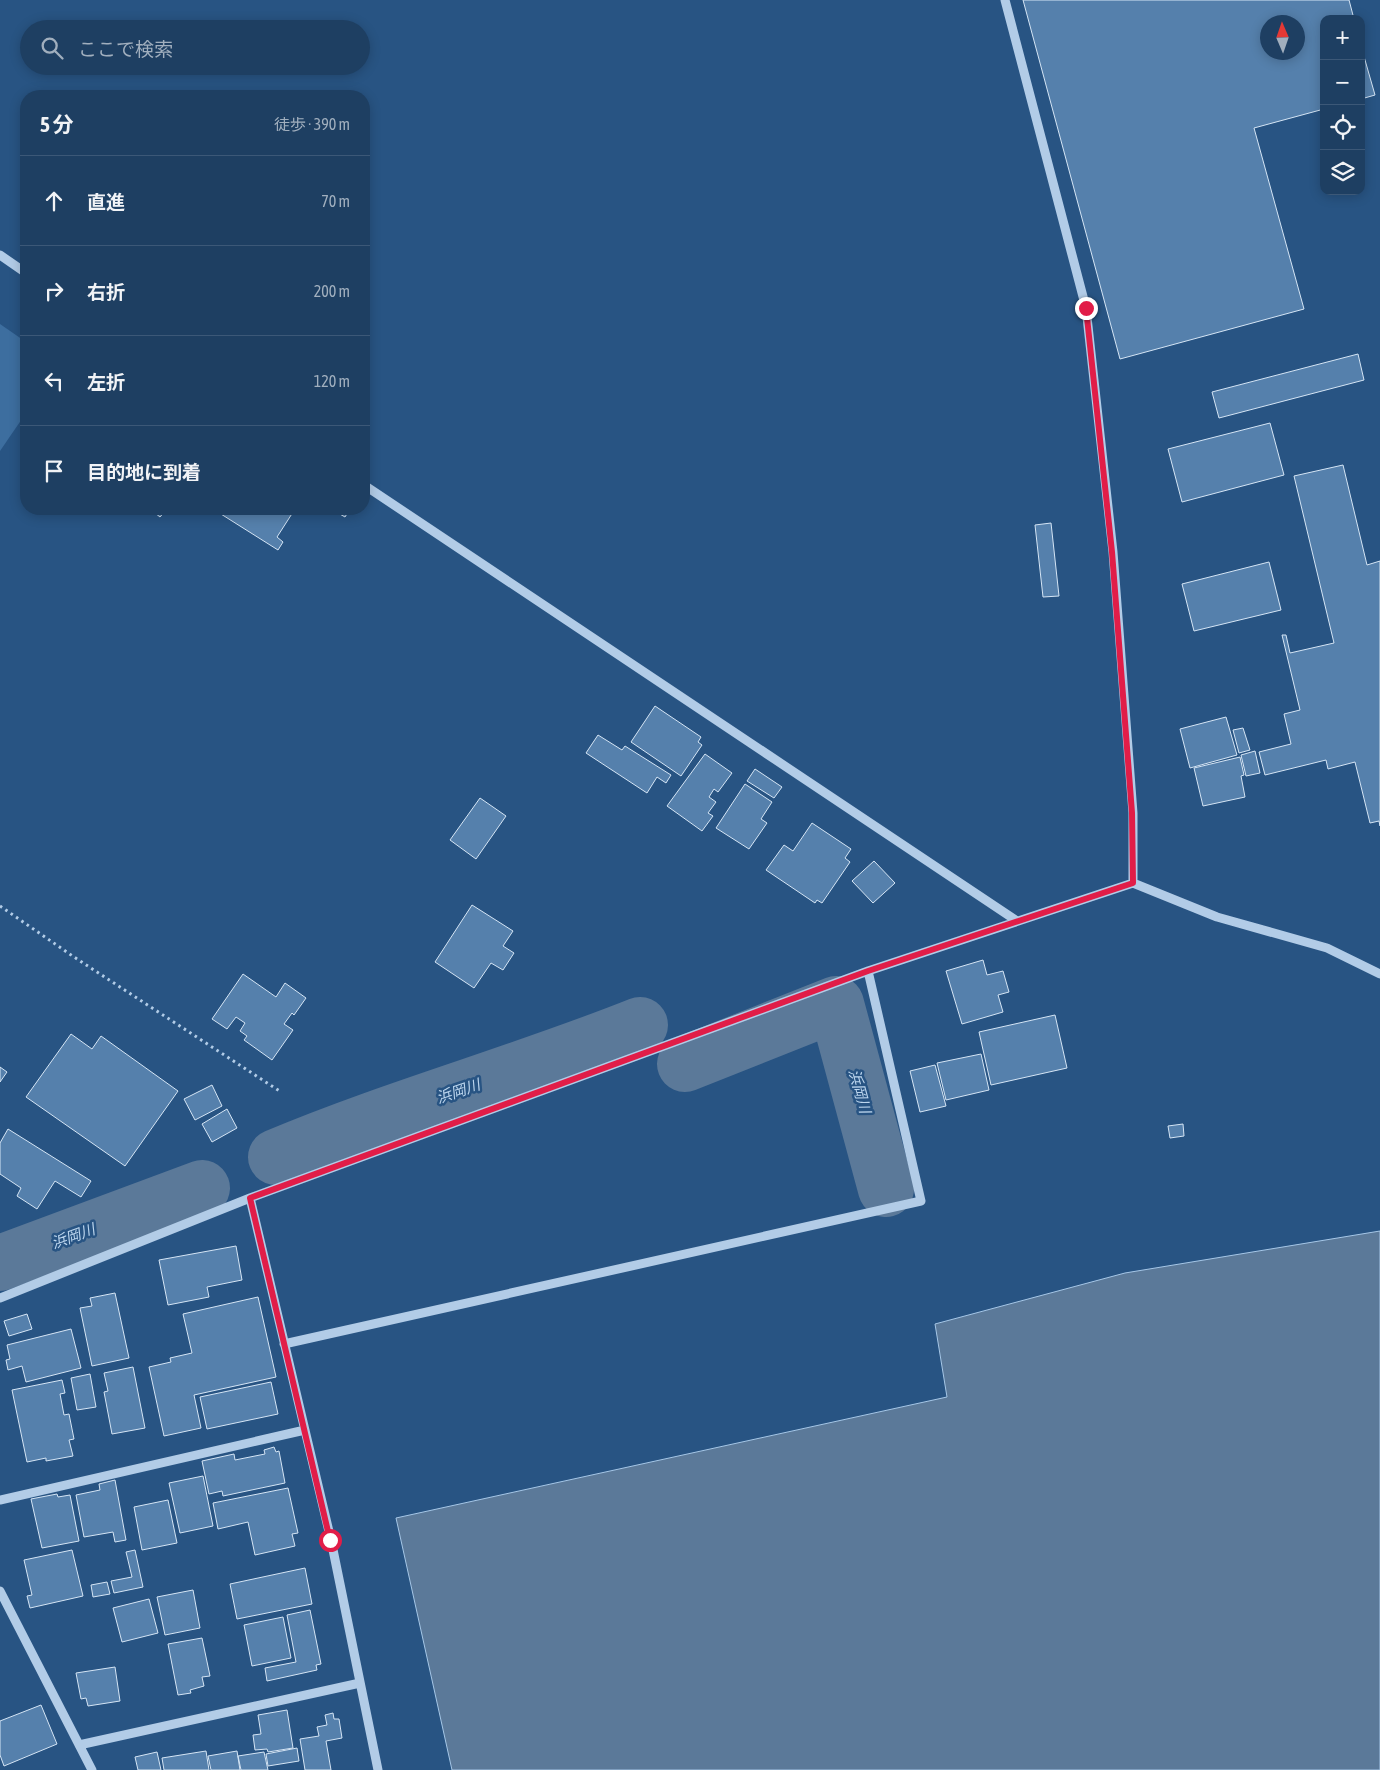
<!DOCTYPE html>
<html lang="ja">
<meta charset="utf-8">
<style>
:root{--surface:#1e3f62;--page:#2b4a6b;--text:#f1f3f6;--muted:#a1afbe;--line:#3c5877}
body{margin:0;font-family:"Asap Condensed","Noto Sans JP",sans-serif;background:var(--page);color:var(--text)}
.controls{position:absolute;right:15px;top:15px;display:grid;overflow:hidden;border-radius:10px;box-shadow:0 2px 12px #0003}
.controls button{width:45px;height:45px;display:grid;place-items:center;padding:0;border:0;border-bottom:1px solid var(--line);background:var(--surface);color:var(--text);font:25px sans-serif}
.compass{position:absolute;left:1260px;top:15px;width:45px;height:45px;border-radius:50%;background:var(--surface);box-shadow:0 2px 12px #0003;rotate:358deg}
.stop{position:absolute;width:15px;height:15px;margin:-11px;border:4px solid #e11d48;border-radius:50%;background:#fff}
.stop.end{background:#e11d48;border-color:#fff;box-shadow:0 1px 5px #0008}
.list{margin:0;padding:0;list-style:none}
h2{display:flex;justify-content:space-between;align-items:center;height:65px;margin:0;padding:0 20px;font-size:21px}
h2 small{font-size:16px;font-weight:400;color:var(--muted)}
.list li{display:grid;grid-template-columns:32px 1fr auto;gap:15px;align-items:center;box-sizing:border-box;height:90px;padding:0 20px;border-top:1px solid var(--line)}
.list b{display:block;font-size:19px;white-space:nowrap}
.list em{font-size:16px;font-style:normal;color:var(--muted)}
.icon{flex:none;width:28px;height:28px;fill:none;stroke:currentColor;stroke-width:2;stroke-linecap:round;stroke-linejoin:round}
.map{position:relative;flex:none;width:1380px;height:1770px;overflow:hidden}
.search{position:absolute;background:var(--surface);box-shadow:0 2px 12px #0003;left:20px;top:20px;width:350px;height:55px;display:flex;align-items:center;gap:12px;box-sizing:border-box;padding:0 18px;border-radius:28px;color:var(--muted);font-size:19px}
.panel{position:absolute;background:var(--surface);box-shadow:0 2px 12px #0003;left:20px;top:90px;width:350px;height:425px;border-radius:20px}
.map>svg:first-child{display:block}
</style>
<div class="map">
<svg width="1380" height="1770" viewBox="0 0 1380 1770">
<rect width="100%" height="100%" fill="#285483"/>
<path fill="#3d6e9f" d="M0,324l26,18v71l-26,38z"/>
<path fill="#5b7999" stroke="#a6c7e7" d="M1380,1231v539h-928l-56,-252 551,-121 -12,-73 190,-51z"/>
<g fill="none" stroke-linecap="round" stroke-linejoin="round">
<path stroke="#5b7999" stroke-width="56" d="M685,1064l151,-60 50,185
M276,1157c119,-50 244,-84 364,-132
M0,1263l202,-75"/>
</g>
<path fill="#5580ac" stroke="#d5e5f5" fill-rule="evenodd" d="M1023,0h326l5,19h-30v90l-70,19 50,181 -184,50zM1268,22h30v30h-30z
M1361,46l14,49 -14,4z
M1358,354l6,26 -145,38 -7,-26z
M1270,423l14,52 -102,27 -14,-53z
M1343,465l24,100 13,-4v265l-1,-5 -9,2 -15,-61 -27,7 -2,-9 -61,15 -6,-23 32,-8 -7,-30 16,-4 -18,-75h4l4,18 44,-10 -40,-167z
M150,509h17l-7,8z
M213,509h82l-18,28 6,5 -5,8z
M331,509h19l-5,8z
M1051,523l8,73 -16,1 -8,-72z
M1269,562l12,48 -87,21 -12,-47z
M655,706l46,31 -3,5 4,3 -21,31 -50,-34z
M1226,717l11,38 -47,13 -10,-39z
M1243,728l7,22 -11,3 -6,-23z
M598,735l24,15 3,-4 46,29 -5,8 -9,-6 -10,16 -61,-40z
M1255,751l5,22 -14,3 -5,-21z
M705,754l27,19 -14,19 -4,-3 -5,8 7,5 -8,11 5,3 -11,15 -35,-25z
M1240,757l4,18 -3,1 4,21 -42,9 -9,-38z
M755,769l27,18 -8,11 -27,-17z
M745,784l27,18 -11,17 6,4 -18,26 -33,-21z
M480,798l26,18 -30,43 -26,-19z
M812,823l39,26 -6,9 5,4 -28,41 -5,-3 -2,3 -49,-33 18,-25 9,6z
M874,861l21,22 -22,20 -21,-22z
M472,905l41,26 -10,15 11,7 -11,17 -12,-7 -17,25 -39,-26z
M983,960l4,15 16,-4 6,21 -11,3 5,17 -41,12 -16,-53z
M243,974l33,23 9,-14 21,15 -12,17 -2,-2 -8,11 9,6 -21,30 -28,-20 3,-4 -7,-5 5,-8 -9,-6 -9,12 -15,-10z
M1055,1015l12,53 -76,17 -12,-53z
M71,1034l21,15 9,-13 77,55 -53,75 -99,-69z
M981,1054l8,36 -43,10 -9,-37z
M935,1065l11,41 -26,6 -10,-41z
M0,1067l7,5 -7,10z
M212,1085l10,21 -27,14 -11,-21z
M227,1109l10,19 -25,14 -10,-18z
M1183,1124l1,12 -14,2 -2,-12z
M8,1129l83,52 -10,16 -26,-16 -18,28 -20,-13 4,-8 -21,-14v-31z
M236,1246l6,34 -35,7 2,10 -41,8 -9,-45z
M115,1293l14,65 -37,8 -12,-58 12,-2 -2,-8z
M258,1297l18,80 -82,18 7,33 -37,8 -15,-69 22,-5 -1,-4 22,-5 -9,-39z
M27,1314l5,15 -23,7 -5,-15z
M71,1329l10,39 -55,14 -4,-16 -14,4 -2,-10 4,-1 -3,-14z
M133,1367l12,61 -33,6 -8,-42 4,-1 -4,-18z
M90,1374l6,33 -19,3 -6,-32z
M62,1380l3,13 -5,1 4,21 5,-1 5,25 -5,1 4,16 -27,5v-3l-19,4 -15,-72z
M271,1382l7,32 -71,15 -7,-32z
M274,1447l2,5 3,-1 6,32 -62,13 -1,-5 -13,3 -7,-33 32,-7 1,6 30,-6 -1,-4z
M203,1476l10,50 -33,7 -11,-50z
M115,1480l11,60 -11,2 -2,-10 -29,5 -8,-42 24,-5 -1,-6z
M288,1488l10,45 -6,1 3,12 -40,9 -7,-33 -30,7 -5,-26z
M57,1494l1,3 12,-2 9,46 -37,7 -11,-49z
M168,1500l9,43 -35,7 -8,-43z
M72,1550l11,46 -53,12 -3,-12 5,-1 -8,-35z
M135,1550l8,37 -29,6 -3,-12 21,-4 -6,-25z
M305,1568l7,36 -75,15 -7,-35z
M107,1582l3,12 -17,3 -2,-12z
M193,1590l7,38 -35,7 -8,-38z
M149,1599l9,34 -36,9 -9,-34z
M310,1610l11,54 -5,1 1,5 -50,11 -2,-13 31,-6 -9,-47z
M283,1617l8,41 -39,8 -8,-41z
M202,1638l8,38 -8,1 2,9 -14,4 1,3 -13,2 -10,-51z
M115,1667l5,34 -32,5 -2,-8 -5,1 -5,-26z
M41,1705l16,39 -53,22 -4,-11v-34z
M287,1710l6,38 -25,4 -1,-3 -12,1 -2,-15 8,-1 -3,-19z
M333,1713l1,6h5l3,19 -16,3 5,29h-26l-5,-31 19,-3 -2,-9 10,-2 -2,-10z
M297,1748l2,13 -31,5 -2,-12z
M206,1751l3,19h-45l-2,-12z
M237,1751l3,19h-29l-3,-14z
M157,1752l4,18h-23l-3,-13z
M264,1752l4,18h-27l-3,-14z"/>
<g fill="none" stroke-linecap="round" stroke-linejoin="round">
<path stroke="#b2cce7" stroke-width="3" stroke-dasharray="2.5 4" stroke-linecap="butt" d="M0,906l74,51 207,135"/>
<path stroke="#b2cce7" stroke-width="9" d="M1005,0l81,308 27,244 20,261v70
M0,255l26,18
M364,485l653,436
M250,1198l81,342 47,230
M0,1298l250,-100 618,-227 265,-88 84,34 110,31 53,26
M284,1344l637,-143 -53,-230
M0,1500l305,-70
M0,1591l92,179
M79,1745l281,-62"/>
</g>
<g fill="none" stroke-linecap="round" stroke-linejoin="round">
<path stroke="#e11d48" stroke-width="6" d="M330,1540l-80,-342 618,-227 265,-88 -1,-70 -20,-261 -26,-244"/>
</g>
<g text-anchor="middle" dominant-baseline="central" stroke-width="5" stroke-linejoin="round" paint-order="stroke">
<g font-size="15" font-style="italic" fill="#bdd6ee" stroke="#285483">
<text transform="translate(458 1091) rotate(-19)">浜岡川</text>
<text transform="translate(860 1091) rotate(75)">浜岡川</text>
<text transform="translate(73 1236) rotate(-20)">浜岡川</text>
</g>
</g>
</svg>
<div class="controls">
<button>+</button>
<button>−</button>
<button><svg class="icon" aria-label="locate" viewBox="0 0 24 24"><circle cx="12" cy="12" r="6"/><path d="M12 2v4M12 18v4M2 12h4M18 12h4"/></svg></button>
<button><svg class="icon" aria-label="layers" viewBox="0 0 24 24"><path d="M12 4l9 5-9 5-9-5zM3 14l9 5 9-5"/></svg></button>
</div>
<svg class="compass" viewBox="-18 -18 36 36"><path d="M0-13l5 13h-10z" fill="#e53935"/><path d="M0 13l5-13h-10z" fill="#a1afbe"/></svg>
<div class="stop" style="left:330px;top:1540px"></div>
<div class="stop end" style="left:1086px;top:308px"></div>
<div class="search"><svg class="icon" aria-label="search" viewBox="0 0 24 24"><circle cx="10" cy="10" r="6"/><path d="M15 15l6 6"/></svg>ここで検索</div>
<section class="panel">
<h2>5 分<small>徒歩 · 390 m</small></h2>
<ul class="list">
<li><svg class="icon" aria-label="ahead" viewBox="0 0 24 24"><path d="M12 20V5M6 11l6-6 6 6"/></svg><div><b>直進</b></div><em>70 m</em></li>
<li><svg class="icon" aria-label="right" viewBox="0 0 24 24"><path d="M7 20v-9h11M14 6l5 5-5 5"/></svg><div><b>右折</b></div><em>200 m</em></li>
<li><svg class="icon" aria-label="left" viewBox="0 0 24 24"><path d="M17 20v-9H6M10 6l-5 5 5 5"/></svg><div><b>左折</b></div><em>120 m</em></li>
<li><svg class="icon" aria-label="arrive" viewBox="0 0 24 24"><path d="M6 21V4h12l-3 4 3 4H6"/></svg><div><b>目的地に到着</b></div></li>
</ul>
</section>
</div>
